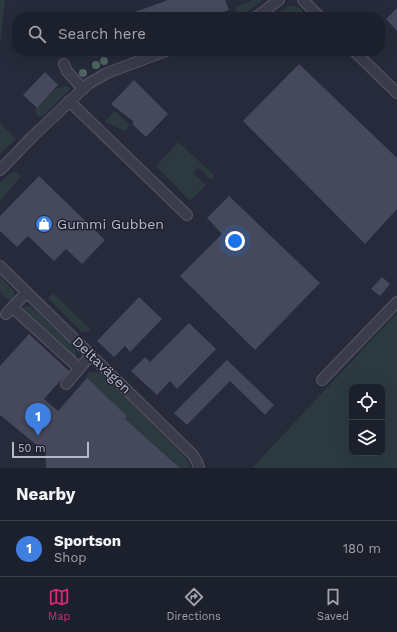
<!DOCTYPE html>
<meta charset="utf-8">
<style>
:root{--surface:#1c202c;--page:#252834;--text:#f1f3f6;--muted:#a0a3a9;--line:#3a3e48;--accent:#db2777}
body{margin:0;font-family:"Work Sans",sans-serif;background:var(--page);color:var(--text)}
.controls{position:absolute;right:12px;bottom:12px;display:grid;overflow:hidden;border-radius:8px;box-shadow:0 4px 16px #0002}
.controls button{width:36px;height:36px;display:grid;place-items:center;padding:0;border:0;border-bottom:1px solid var(--line);background:var(--surface);color:var(--text);font:20px sans-serif}
.scale{position:absolute;left:12px;bottom:10px;width:77px;box-sizing:border-box;padding-left:4px;border:2px solid #b5b8c6;border-top:0;font-size:11px;line-height:14px;white-space:nowrap;color:#b5b8c6;-webkit-text-stroke:3px #1f2130;paint-order:stroke}
.you{position:absolute;left:235px;top:241px;width:14px;height:14px;margin:-10px;border:3px solid #fff;border-radius:50%;background:#1a73e8;box-shadow:0 0 0 6px #1a73e833}
.badge{display:grid;place-items:center;width:26px;height:26px;border-radius:50%;background:var(--accent);color:#fff;font-size:13px;font-weight:700}
.pin{position:absolute;translate:-50% -33px;filter:drop-shadow(0 1px 2px #0008)}
.pin::after{content:'';position:absolute;top:21px;width:14px;height:12px;background:inherit;clip-path:polygon(0 0,100% 0,50% 100%)}
.list{margin:0;padding:0;list-style:none}
h2{display:flex;justify-content:space-between;align-items:center;height:52px;margin:0;padding:0 16px;font-size:17px}
h2 small{font-size:13px;font-weight:400;color:var(--muted)}
.list li{display:grid;grid-template-columns:26px 1fr auto;gap:12px;align-items:center;box-sizing:border-box;height:56px;padding:0 16px;border-top:1px solid var(--line)}
.list b{display:block;font-size:15px;white-space:nowrap}
.list p{margin:0;font-size:13px;white-space:nowrap;color:var(--muted)}
.list em{font-size:13px;font-style:normal;color:var(--muted)}
.icon{flex:none;width:22px;height:22px;fill:none;stroke:currentColor;stroke-width:2;stroke-linecap:round;stroke-linejoin:round}
.map{position:relative;flex:none;width:397px;height:468px;overflow:hidden}
.search{position:absolute;background:var(--surface);box-shadow:0 4px 16px #0002;left:12px;right:12px;top:12px;height:44px;display:flex;align-items:center;gap:10px;box-sizing:border-box;padding:0 14px;border-radius:16px;color:var(--muted);font-size:15px}
.sheet{height:108px;background:var(--surface)}
nav{display:flex;justify-content:space-around;align-items:center;box-sizing:border-box;height:56px;border-top:1px solid var(--line);background:var(--surface);font-size:11px;color:var(--muted)}
nav a{display:grid;justify-items:center;gap:2px}
nav .on{color:var(--accent)}
.map>svg:first-child{display:block}
</style>
<div class="map">
<svg width="397" height="468" viewBox="0 0 397 468">
<rect width="100%" height="100%" fill="#262a3a"/>
<path fill="#2c3a40" fill-rule="evenodd" d="M0,0h5l-5,44z
M253,0h9c-6,6 -17,17 -25,11l-2,-4z
M289,6c6,0 12,1 14,6l-1,1 -10,4h-19l12,-9z
M64,86l6,2v1l-28,28 -5,-2 -2,-5 22,-22h4z
M114,111l2,1 14,13 -5,6 -20,-9z
M0,123l16,16 -16,15z
M178,142l35,32v4l-2,1 -13,-11 -5,5 13,12 -15,15 -3,-1 -32,-33z
M16,172l5,4 -21,25v-18l9,-9z
M0,276l13,14 1,2v5l-3,3 -4,-1 -7,-7z
M53,293l37,36 -2,3h-6l-34,-34z
M27,306l4,1 4,3 37,35 4,7v7l-54,-48 1,-3z
M397,313v155h-145zM352,387h30v66h-30z
M92,372h6l25,23 63,63 3,5 1,5h-21l5,-6 -49,-43 2,-3 -41,-39 2,-4z"/>
<path fill="#46495c" d="M168,0h57l4,10 -19,7h-86v-1z
M397,8v23l-11,-12z
M299,64l98,94v51l-32,35 -122,-123z
M45,72l13,13 -21,23 -14,-13z
M134,80l34,34 -22,23 -14,-13 2,-2 -23,-18z
M39,176l66,64 -23,24 -16,-15 -12,12 -26,-25 -11,11 -17,-16v-15z
M229,196l91,87 -65,67 -75,-74 42,-42 -15,-16z
M382,277l8,7 -10,12 -9,-7z
M139,297l23,22 -32,33 -5,-6 -11,11 -17,-16z
M189,323l27,26 -39,40 -7,-8 -13,14 -26,-24 14,-14 5,5z
M29,334l40,37 -25,28 14,12 29,-33 40,38 -2,3 55,49h-134l-1,-16 -45,-37v-49z
M227,360l47,45 -9,10 -35,-34 -43,44 -13,-12z"/>
<g fill="none" stroke-linecap="round" stroke-linejoin="round">
<g stroke="#555766" stroke-width="12">
<path id="minor" d="M303,0l17,17
M255,17l4,-2 20,-15
M354,51l43,42
M64,64l3,7 16,18
M69,101l118,114
M0,170l33,-34 55,-52 19,-11 59,-22
M0,266l193,189 4,7 2,6
M13,308l66,60
M6,314l21,-22
M322,380l75,-78
M66,384l25,-29"/>
</g>
<use href="#minor" stroke="#3a3c4b" stroke-width="10"/>
</g>
<g fill="#4e6561">
<circle cx="104" cy="61" r="4"/>
<circle cx="96" cy="65" r="4"/>
<circle cx="83" cy="73" r="4"/>
</g>
<defs>
<g id="shop-disc" transform="scale(0.9)"><circle r="9.5" fill="#3f7fe0" stroke="#1f2130"/><path d="M-5-2.5h2.3a2.7 3.5 0 0 1 5.4 0H5L5.5 6h-11ZM-1.5-2.5h3a1.5 2.3 0 0 0-3 0Z" fill="#fff"/></g>
</defs>
<g fill-rule="evenodd">
<use href="#shop-disc" x="44" y="224"/>
</g>
<g text-anchor="middle" dominant-baseline="central" stroke-width="3" stroke-linejoin="round" paint-order="stroke">
<g font-size="14" fill="#b5b8c6" stroke="#1f2130" text-anchor="start">
<text x="57" y="224">Gummi Gubben</text>
</g>
<g font-size="14" fill="#b5b8c6" stroke="#1f2130">
<text transform="translate(102 365) rotate(44)">Deltavägen</text>
</g>
</g>
</svg>
<div class="controls">
<button><svg class="icon" aria-label="locate" viewBox="0 0 24 24"><circle cx="12" cy="12" r="6"/><path d="M12 2v4M12 18v4M2 12h4M18 12h4"/></svg></button>
<button><svg class="icon" aria-label="layers" viewBox="0 0 24 24"><path d="M12 4l9 5-9 5-9-5zM3 14l9 5 9-5"/></svg></button>
</div>
<div class="scale">50 m</div>
<div class="you"></div>
<div class="pin badge" style="left:38px;top:436px;background:#3f7fe0">1</div>
<div class="search"><svg class="icon" aria-label="search" viewBox="0 0 24 24"><circle cx="10" cy="10" r="6"/><path d="M15 15l6 6"/></svg>Search here</div>
</div>
<section class="sheet">
<h2>Nearby<small></small></h2>
<ul class="list">
<li><span class="badge" style="background:#3f7fe0">1</span><div><b>Sportson</b><p>Shop</p></div><em>180 m</em></li>
</ul>
</section>
<nav>
<a class="on"><svg class="icon" aria-label="map" viewBox="0 0 24 24"><path d="M3 6l6-2 6 2 6-2v14l-6 2-6-2-6 2zM9 4v14M15 6v14"/></svg>Map</a>
<a><svg class="icon" aria-label="directions" viewBox="0 0 24 24"><path d="M12 3l9 9-9 9-9-9zM9 14v-3h6M13 9l2 2-2 2"/></svg>Directions</a>
<a><svg class="icon" aria-label="saved" viewBox="0 0 24 24"><path d="M7 4h10v16l-5-4-5 4z"/></svg>Saved</a>
</nav>
